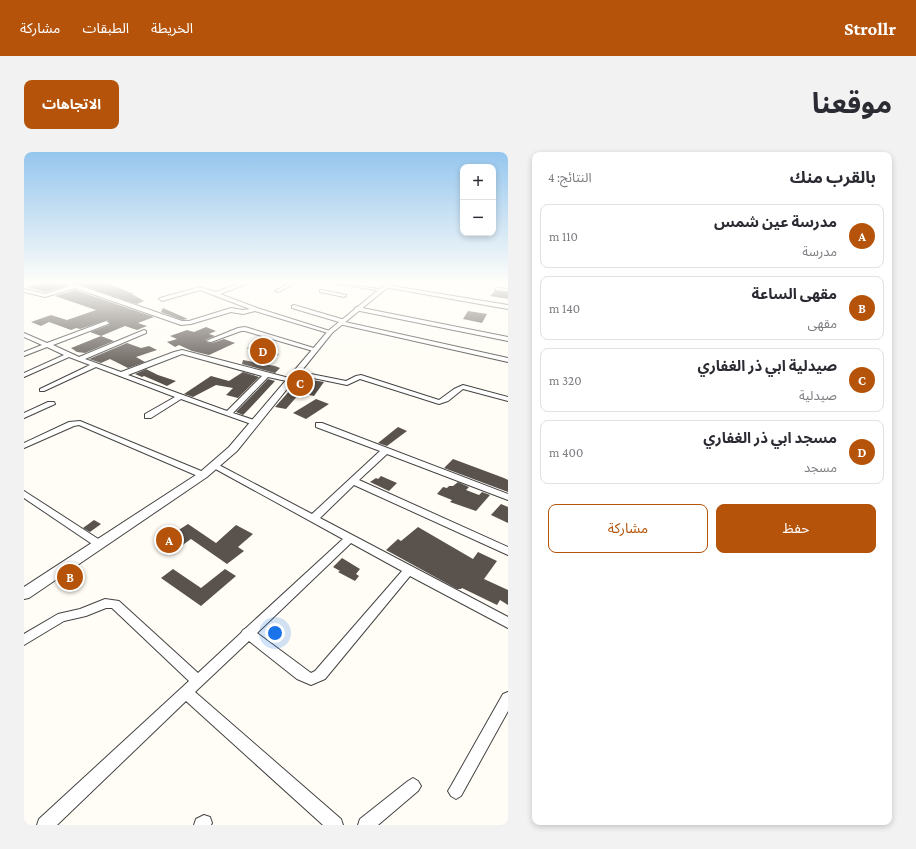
<!DOCTYPE html>
<html lang="ar">
<meta charset="utf-8">
<style>
:root{--surface:#fff;--page:#f2f2f3;--text:#2b2b33;--muted:#7c7c81;--line:#e1e1e2;--accent:#b45309}
body{margin:0;font-family:"Crimson Pro","Noto Sans Arabic",serif;background:var(--page);color:var(--text);direction:rtl}
.controls{position:absolute;right:12px;top:12px;display:grid;overflow:hidden;border-radius:8px;box-shadow:0 2px 6px #0003}
.controls button{width:36px;height:36px;display:grid;place-items:center;padding:0;border:0;border-bottom:1px solid var(--line);background:var(--surface);color:var(--text);font:20px sans-serif}
.you{position:absolute;left:251px;top:481px;width:14px;height:14px;margin:-10px;border:3px solid #fff;border-radius:50%;background:#1a73e8;box-shadow:0 0 0 6px #1a73e833}
.badge{display:grid;place-items:center;width:26px;height:26px;border-radius:50%;background:var(--accent);color:#fff;font-size:13px;font-weight:700}
.pin{position:absolute;translate:-50% -50%;border:2px solid #fff;box-shadow:0 1px 4px #0006}
.list{margin:0;padding:0;list-style:none}
h2{display:flex;justify-content:space-between;align-items:center;height:52px;margin:0;padding:0 16px;font-size:17px}
h2 small{font-size:13px;font-weight:400;color:var(--muted)}
.list li{display:grid;grid-template-columns:26px 1fr auto;gap:12px;align-items:center;box-sizing:border-box;height:64px;margin:0 8px 8px;padding:0 8px;border:1px solid var(--line);border-radius:8px}
.list b{display:block;font-size:15px;white-space:nowrap}
.list p{margin:0;font-size:13px;white-space:nowrap;color:var(--muted)}
.list em{font-size:13px;font-style:normal;color:var(--muted)}
.actions{display:flex;gap:8px;padding:12px 16px}
.actions a{flex:1;padding:9px 0;border:1px solid var(--accent);border-radius:8px;text-align:center;font-size:14px;color:var(--accent)}
.actions .main{background:var(--accent);color:#fff}
.map{position:relative;flex:none;width:484px;height:673px;overflow:hidden;direction:ltr;border-radius:8px}
header{display:flex;align-items:center;gap:24px;box-sizing:border-box;height:56px;padding:0 20px;background:var(--accent);color:#fff}
header strong{font-size:19px}
nav{display:flex;gap:22px;margin-inline-start:auto;font-size:14px}
.intro{display:flex;align-items:center;justify-content:space-between;box-sizing:border-box;height:96px;padding:0 24px}
h1{margin:0;font-size:28px}
.button{padding:10px 18px;border-radius:8px;background:var(--accent);color:#fff;font-size:14px;font-weight:700}
main{display:flex;gap:24px;padding:0 24px}
aside{flex:1;background:var(--surface);border-radius:8px;box-shadow:0 2px 6px #0003}
.map>svg:first-child{display:block}
</style>
<header>
<strong>Strollr</strong>
<nav><a>الخريطة</a><a>الطبقات</a><a>مشاركة</a></nav>
</header>
<div class="intro"><h1>موقعنا</h1><a class="button">الاتجاهات</a></div>
<main>
<aside>
<h2>بالقرب منك<small>النتائج: 4</small></h2>
<ul class="list">
<li><span class="badge">A</span><div><b>مدرسة عين شمس</b><p>مدرسة</p></div><em>110 m</em></li>
<li><span class="badge">B</span><div><b>مقهى الساعة</b><p>مقهى</p></div><em>140 m</em></li>
<li><span class="badge">C</span><div><b>صيدلية ابي ذر الغفاري</b><p>صيدلية</p></div><em>320 m</em></li>
<li><span class="badge">D</span><div><b>مسجد ابي ذر الغفاري</b><p>مسجد</p></div><em>400 m</em></li>
</ul>
<div class="actions"><a class="main">حفظ</a><a>مشاركة</a></div>
</aside>
<div class="map">
<svg width="484" height="673" viewBox="0 0 484 673">
<rect width="100%" height="100%" fill="#fffdf5"/>
<path fill="#5a524d" d="M17,131h21l4,3 -21,6 -18,-5z
M49,131h33l28,11h-2l12,7 -7,3z
M51,138l79,27 -16,6 9,3 -10,4 -12,-4 -24,10 -11,-4 19,-7 1,-2 -3,-3 -27,9 -4,-1 -5,2 -22,-8 -8,4 -10,-4 20,-7 16,5 29,-10 -41,-14z
M471,139l13,1v7l-18,-3z
M139,156l25,11 -6,1 -21,-8z
M444,159l19,3 -5,9 -19,-4z
M182,175l10,4 -7,3 6,2 -10,4 1,2 6,1 12,-4 11,4 -26,12 -17,-4 -13,-6 -4,2 -8,-5 10,-3 -7,-3 17,-6 7,2z
M77,184l13,5 -29,12 -8,-1 -6,-4z
M103,191l14,5 8,-2 8,4 -21,7 9,5 -17,6 -18,-9 -9,4 -12,-4z
M242,192l13,11 -20,4 -12,-11z
M219,208l32,6 5,2 -5,5 -33,-9z
M122,217l12,6 18,6 -9,5 -23,-10 -2,1 -7,-3z
M219,220l16,5 -21,21 -12,-3 7,-7 -17,-3 -23,12 -9,-3 27,-18 18,5z
M277,226l23,4 -10,14 -14,-3 -14,16 -11,-2z
M244,227l7,2 -25,27 -7,7 -7,-3z
M292,247l13,5 -23,15 -13,-6z
M374,275l9,4 -20,15 -9,-3z
M429,307l51,19 4,2v12l-64,-24z
M357,324l16,7 -8,8 -19,-9 6,-4 2,1z
M434,330l11,5 -3,3 13,5 3,-3 8,3 -14,16 -26,-9 2,-2 -15,-6 6,-7 4,1 2,-2h4z
M477,352l7,3v16l-17,-8z
M70,368l7,4 -11,8 -7,-4z
M164,372l28,19 20,-18 17,9 -15,13 6,4 -17,13 -36,-25 -21,15 -13,-10z
M394,375l55,32 5,-7 19,9 -13,18 24,11v15l-8,-5 -3,5 -35,-17 -1,1h-4l-71,-39 12,-11 3,2z
M318,406l18,11 -4,5 3,2 -4,5 -17,-9 2,-1 -7,-4z
M149,417l28,19 24,-19 11,7 -35,30 -40,-28z"/>
<g fill="none" stroke-linecap="round" stroke-linejoin="round">
<g stroke="#444" stroke-width="2">
<path id="minor" d="M39,131h5l10,2 104,36h7l42,-13 12,2 7,-1 -50,-19 -38,11 -3,-2 1,-1 40,-11 16,5 25,-9h5v1l-26,10 37,14 76,24 -5,1 -73,-22 -12,3 -12,-2 -40,12 -10,1 -106,-37 -30,9 -21,-5v-3l21,5 25,-8z
M266,131h5l-16,9 -4,-1z
M310,131h8l41,7 -2,1z
M362,133l122,20v4l-124,-22v-1z
M473,136l11,1v2l-13,-1v-1z
M298,138l24,5v1l-2,1 -24,-5v-2z
M270,153l51,15v2l163,36v4l-169,-38v-2l-47,-14v-2z
M333,155l151,30v4l-153,-31v-2z
M82,169l3,2 -1,1 -55,21 26,12 65,-27 2,1v2l-61,26 36,13 53,-20 8,-2 111,29 1,1 -3,2 -23,-5 -35,36 24,8 1,2 -4,2 -73,-26 -30,19h-6v-4l30,-17 -79,-30 -52,24h-4v-2l50,-24 -21,-8 -45,20v-4l40,-18 -17,-8 -23,9v-4l18,-7 -18,-8v-4l23,10zM158,202l80,22 -35,35 -99,-36z
M221,175l72,22 1,1 -5,1 -68,-20h-4l-30,11 -5,-1 32,-13z
M272,219l50,10 10,-5 5,-1 78,25 15,-11 9,-4 45,12v4l-45,-12 -15,12 -9,3 -79,-25 -13,6 -53,-11v-2z
M24,250h6l1,2 -31,14v-5z
M56,269l126,52 1,2 -1,2h-6l-121,-52 -5,1 -50,22v-5l45,-21z
M292,271h6l186,71v6l-121,-46 -28,26 149,67v8l-154,-70 -34,33 188,99v11l-98,-52 -85,103 -14,6 -14,-6 -48,-38 -54,51 146,127 2,6h-20l-137,-124 -129,124h-20l2,-6 150,-138 -77,-73h-6l-20,8 -22,5 -40,24v-11l34,-20 22,-5 25,-10 14,2 79,72 43,-40 2,-3 3,-2 97,-89 -133,-73 1,-2h6l95,50 68,-63 -64,-24zM327,391l51,28 -87,100 -4,2 -54,-40z
M0,339l79,51 1,2 -1,2h-8l-71,-48z
M484,540v19l-47,85 -5,3 -5,-3 -3,-5 3,-5 52,-92z
M389,626l5,3 3,5 -3,5 -40,34h-20l2,-6 48,-38z
M180,663l6,2 2,6 -1,2h-17l2,-6z"/>
</g>
<g stroke="#444" stroke-width="2">
<path id="tertiary" d="M363,131h6l-61,50 -95,118 -30,26 -178,121 -5,1v-12l175,-114 30,-26 99,-116z"/>
</g>
<use href="#minor" fill="#fff" fill-rule="evenodd"/>
<use href="#tertiary" fill="#fff" fill-rule="evenodd"/>
</g>
<linearGradient id="sky" x2="0" y2="1"><stop stop-color="#95c6ee"/><stop offset="0.58" stop-color="#fffefa"/><stop offset="1" stop-color="#fffefa" stop-opacity="0"/></linearGradient>
<rect width="484" height="225" fill="url(#sky)"/>
</svg>
<div class="controls">
<button>+</button>
<button>−</button>
</div>
<div class="you"></div>
<div class="pin badge" style="left:145px;top:388px">A</div>
<div class="pin badge" style="left:46px;top:425px">B</div>
<div class="pin badge" style="left:276px;top:231px">C</div>
<div class="pin badge" style="left:239px;top:199px">D</div>
</div>
</main>
